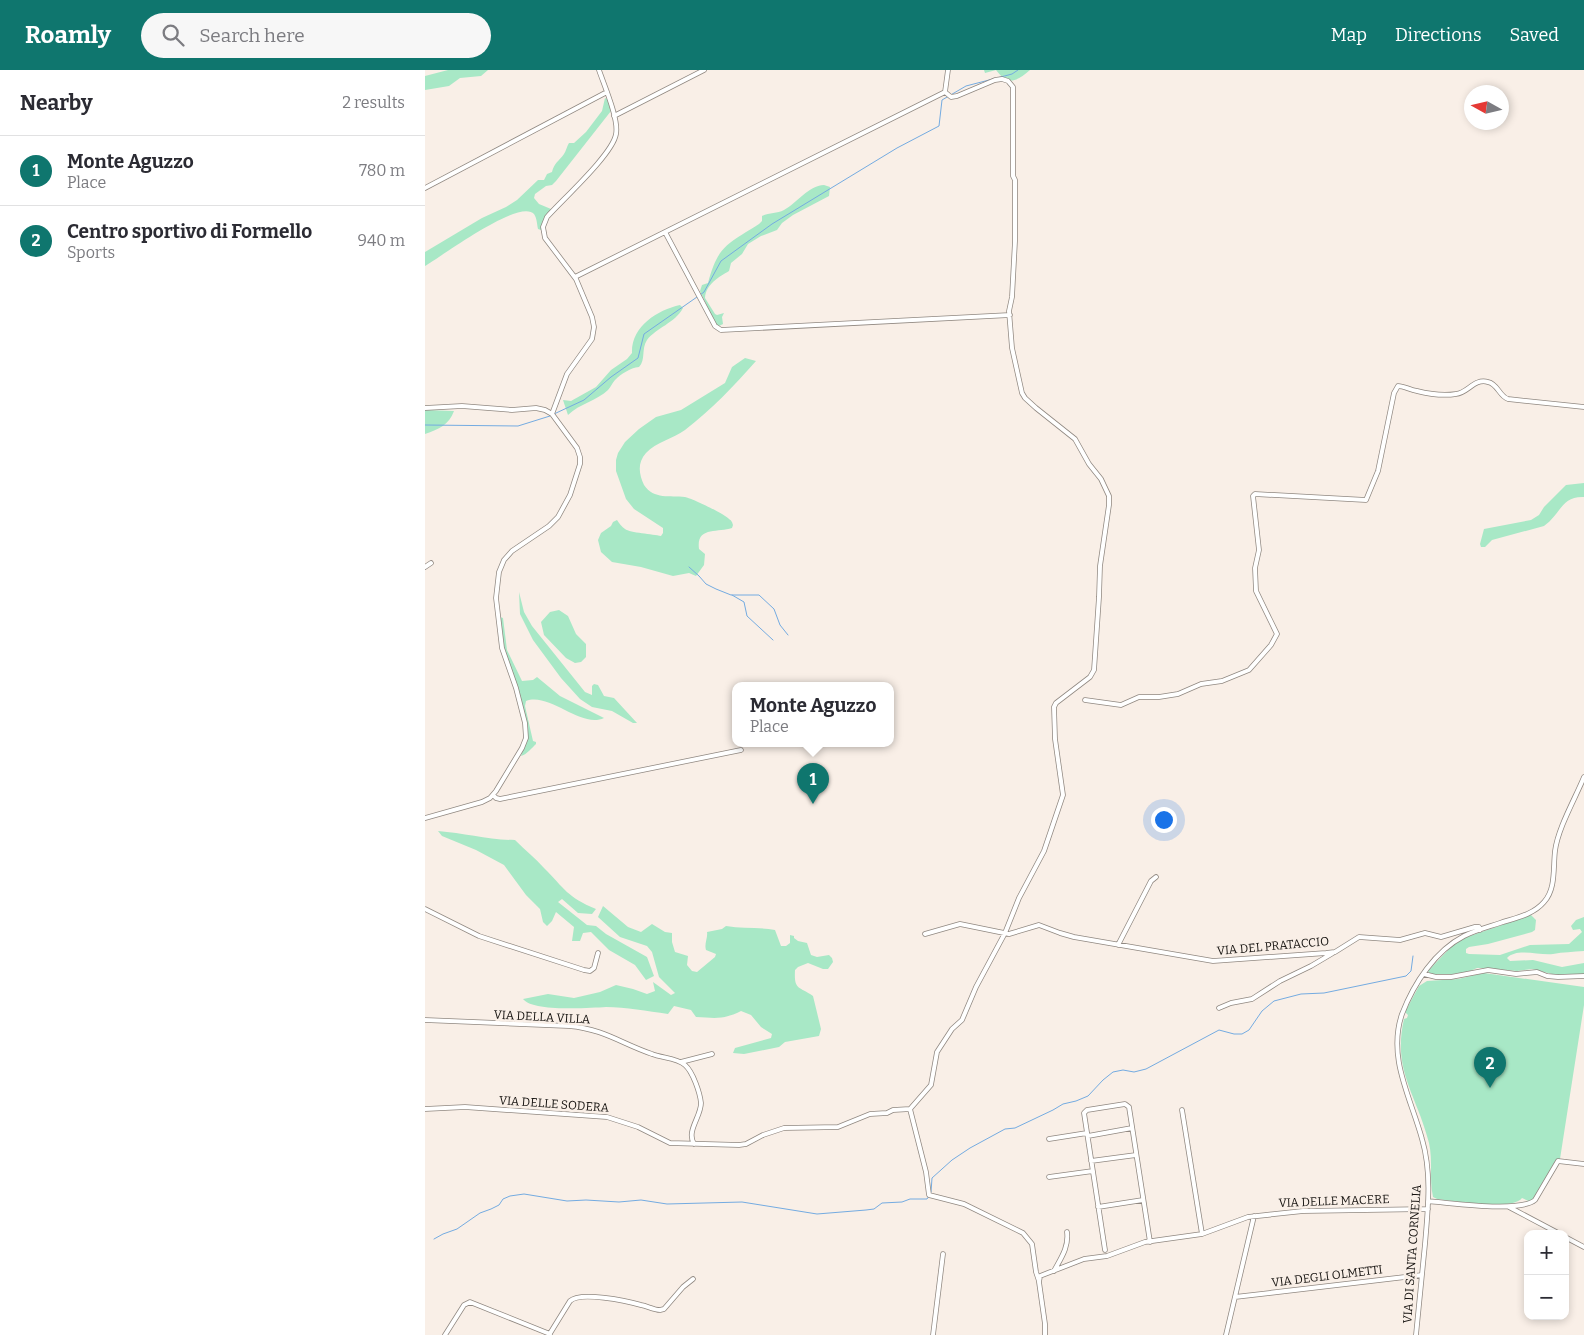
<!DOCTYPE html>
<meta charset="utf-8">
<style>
:root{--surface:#fff;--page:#f7f7f7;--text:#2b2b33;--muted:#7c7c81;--line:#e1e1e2;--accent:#0f766e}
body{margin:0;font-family:Bitter,serif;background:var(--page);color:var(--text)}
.controls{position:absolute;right:15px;bottom:15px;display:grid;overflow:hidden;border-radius:10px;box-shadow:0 2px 8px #0003}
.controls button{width:45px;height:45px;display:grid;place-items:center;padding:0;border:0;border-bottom:1px solid var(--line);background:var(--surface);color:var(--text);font:25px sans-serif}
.compass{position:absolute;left:1039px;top:15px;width:45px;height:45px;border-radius:50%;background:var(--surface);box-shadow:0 2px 8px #0003;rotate:278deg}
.you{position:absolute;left:738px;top:749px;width:18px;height:18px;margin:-12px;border:4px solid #fff;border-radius:50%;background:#1a73e8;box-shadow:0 0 0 8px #1a73e833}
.badge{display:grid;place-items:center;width:32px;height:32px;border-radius:50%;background:var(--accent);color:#fff;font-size:16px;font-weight:700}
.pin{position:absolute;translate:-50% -41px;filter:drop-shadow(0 1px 2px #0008)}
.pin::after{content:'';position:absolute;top:26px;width:18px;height:15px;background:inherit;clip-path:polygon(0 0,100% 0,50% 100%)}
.popup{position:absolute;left:307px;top:612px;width:162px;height:65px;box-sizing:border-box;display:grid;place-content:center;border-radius:10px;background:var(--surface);filter:drop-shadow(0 1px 4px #0005);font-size:16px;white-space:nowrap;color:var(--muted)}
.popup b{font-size:19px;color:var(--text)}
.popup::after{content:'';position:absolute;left:50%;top:100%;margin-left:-10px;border:10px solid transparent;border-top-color:var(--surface)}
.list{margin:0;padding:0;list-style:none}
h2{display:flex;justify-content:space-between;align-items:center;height:65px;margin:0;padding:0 20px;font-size:21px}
h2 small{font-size:16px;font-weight:400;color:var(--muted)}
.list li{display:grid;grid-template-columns:32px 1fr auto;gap:15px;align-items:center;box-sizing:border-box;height:70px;padding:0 20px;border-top:1px solid var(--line)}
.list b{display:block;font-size:19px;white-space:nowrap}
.list p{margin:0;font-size:16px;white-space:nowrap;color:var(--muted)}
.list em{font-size:16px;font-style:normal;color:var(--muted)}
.icon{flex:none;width:28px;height:28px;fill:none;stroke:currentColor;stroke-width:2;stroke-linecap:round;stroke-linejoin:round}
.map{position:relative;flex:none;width:1159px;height:1265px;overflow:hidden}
header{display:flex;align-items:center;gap:30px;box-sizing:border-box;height:70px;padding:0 25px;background:var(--accent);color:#fff}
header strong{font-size:24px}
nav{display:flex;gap:28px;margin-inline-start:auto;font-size:18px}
.search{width:350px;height:45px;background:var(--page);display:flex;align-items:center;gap:12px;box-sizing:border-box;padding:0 18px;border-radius:28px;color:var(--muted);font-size:19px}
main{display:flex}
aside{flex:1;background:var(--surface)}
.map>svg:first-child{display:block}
</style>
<header>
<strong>Roamly</strong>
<div class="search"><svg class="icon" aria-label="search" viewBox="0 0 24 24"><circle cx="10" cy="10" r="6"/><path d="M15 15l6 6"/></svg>Search here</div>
<nav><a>Map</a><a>Directions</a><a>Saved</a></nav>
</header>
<main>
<aside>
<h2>Nearby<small>2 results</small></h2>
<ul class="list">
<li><span class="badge">1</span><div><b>Monte Aguzzo</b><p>Place</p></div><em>780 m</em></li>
<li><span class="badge">2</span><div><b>Centro sportivo di Formello</b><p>Sports</p></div><em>940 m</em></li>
</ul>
</aside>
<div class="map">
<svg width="1159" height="1265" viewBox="0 0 1159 1265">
<rect width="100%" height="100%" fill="#f9efe7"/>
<path fill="#a8e8c6" d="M23,0h40l-7,6 -21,2 -11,8 -24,4v-14z
M559,0h46c-14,12 -22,16 -34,0l-11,3z
M180,28l2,1 4,12 -55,70 -4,4 -6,1 -11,8 -1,4 5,6 12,5 -7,10 -3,11 -3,-1c-1,-4 -1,-11 -4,-15 -15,-16 -93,43 -109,52v-14l57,-34 24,-11 11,-7 21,-20h6l3,-6 5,-2c2,-9 7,-11 12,-18 2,-3 3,-8 5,-11h5l12,-11 16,-21z
M399,115l6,2 -1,9 -36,19 -11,8 -5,7 -16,6 -13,8 -6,10 -11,9 -2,8c-10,6 -23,13 -24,27l10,16 2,1 7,-2 -2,4 1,7 -4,2 -3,-1 -16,-34 2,-6 6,-2c10,-38 20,-39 51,-59l3,-3v-5c8,-4 15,-2 22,-6 13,-7 24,-24 40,-25z
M255,235l3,3c-8,15 -27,20 -36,32 -6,9 -1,20 -8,27 -9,1 -18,7 -24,13 -3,3 -4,7 -7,10 -10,10 -29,14 -40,25l-5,-15 8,1 25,-14 15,-17 16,-11 5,-6c-1,-26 25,-43 48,-48z
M320,288l11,3c-22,25 -45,49 -71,69 -12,9 -29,12 -39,23 -9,10 -7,21 -2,32 10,15 26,10 41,12 6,1 40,17 44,22 3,2 3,3 4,6l-1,3c-14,5 -36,-2 -33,21l6,5 -1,11 -8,11 -7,-3 -16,3 -32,-9 -29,-5 -11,-10 -3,-12 3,-7 10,-7 2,-4 4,-2c2,3 5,7 8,9 5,4 28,5 36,7l2,-3v-5l-29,-19 -8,-10 -10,-28v-11l2,-7 7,-11 14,-13 17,-12 25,-7 44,-27 7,-16z
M0,340l29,1c-5,14 -15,18 -29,23z
M1159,413v14c-23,-1 -23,17 -40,29l-52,14 -7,7h-4l-1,-3 4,-15 47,-9 8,-5 5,-8 22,-22z
M94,522l5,20 8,14 53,66 7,3v-9l2,-2 4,1 6,11 10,2 23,25h-4l-21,-12 -20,-4 -12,-8 -19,-21 -28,-38 -13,-26z
M134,540l9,6 8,18 10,10v13l-5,5 -6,1 -9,-5 -22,-23 -3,-13 9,-10z
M75,547l3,1 4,32 15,31 11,-1 4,-3 23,19 44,22c-23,11 -54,-26 -78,-17l-1,5 8,35 3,1v2c-3,3 -10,11 -15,12l6,-19 -22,-85z
M13,761c26,2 51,9 77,9 10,10 20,18 29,28 21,21 23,29 52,41l-4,5 -14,-1 -16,-14 -4,3 29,23 9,1 10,8 41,23 7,19 -8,4 -11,-15 -26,-15 -18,-18 -8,1 -3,8h-8l2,-14 -18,-15 -4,9 -5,5 -4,-4 -3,-13 -14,-14 -22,-30 -28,-15 -34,-14z
M178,836l25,21 13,5 11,-8 13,8 7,1v9l3,10 13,4 -1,9 5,6 5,1 18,-15 1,-3 -10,-4c-2,-6 2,-12 1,-18l15,-3 4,-3c16,3 33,1 49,4l6,16h5l4,-3v-8l4,1v2l4,3 9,2 4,12 6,2 12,-2 3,3 1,4 -5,7h-5l-15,-6 -10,4 -3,3c-1,20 3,16 18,26l8,33 -2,7 -34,6 -6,5 -35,7 -11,-1 2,-5 36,-10 1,-4 -11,-7 -10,-12 -10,-4c-18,9 -26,7 -45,6l-5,-7 -17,-4 -6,8c-21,-3 -42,-7 -62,-7 -17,1 -73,5 -83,-8l25,-5 26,4 26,-6 16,-7 17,4 14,5 8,-3 -2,-9 18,13 4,-2 -16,-16 -7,-25 -5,-6 -27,-9 -22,-20z
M1106,845l5,5 -1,10 -3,2 -44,12 -19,3 -3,2v4l3,1 31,1 30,-10 39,-1 13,-12 -2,-3 -7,1 -2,-4 5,-6 8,-3v34c-11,1 -21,1 -31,3 -13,2 -36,-7 -46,4l3,3 23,-1 29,7 22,-4v11l-24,2 -28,-7 -15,2 -31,-3h-9l-9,4 -15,2h-23l-2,-3 23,-24 13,-9z
M1059,903l100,14v18l-24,154 -3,1 -26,42 -9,-4c-9,13 -69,3 -85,1l-4,-2c-4,-18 0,-36 -4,-54 -12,-48 -37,-72 -25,-124l3,-1 1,-3 -3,-3 14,-26 8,-5 31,-2z"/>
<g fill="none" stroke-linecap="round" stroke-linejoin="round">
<path stroke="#74abe1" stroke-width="1" d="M572,8l15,-4 6,-4
M275,225l4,-3 17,-31 51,-37 125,-76 42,-22 3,-26 24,-14 27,-7
M129,344l30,-14 27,-23 27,-19 6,-24 53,-37
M0,355l93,1 32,-10
M264,497l10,9 7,8 10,5 15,6h28l15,14 6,16 8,10
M307,525l12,7 3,14 26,24
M506,1122l1,-14 20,-18 18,-12 35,-19 10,-1 38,-18 10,-6 13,-3 12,-5 15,-16 10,-8 10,-2 11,2 12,-3 73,-39 15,4h8l7,-4 13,-19 12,-10 27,-7 23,-1 82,-17 5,-5 2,-15
M9,1169l9,-5 14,-5 23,-16 11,-4 8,-4 4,-6 7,-3 14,-2 43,7 19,-1 33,2 22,-2 26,4 75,-2 75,12 49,-4 8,-1 8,-6 20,-1 8,-3h17l2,-3"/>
<g stroke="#908881" stroke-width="5.5">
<path id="minor" d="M189,46l90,-46
M0,118l182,-96
M240,162l50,94 6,4 289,-15
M150,207l370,-185
M0,338l37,-2 50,4 24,-2 9,2 7,4
M0,497l6,-4
M660,630l36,5 18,-8h20l19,-3 23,-10 21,-3 27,-11 22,-25 6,-11 -21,-43 -1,-23 4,-18 -6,-54 2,-2 111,6 12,-29 16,-78 4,-7c6,0 12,4 19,5 12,3 27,5 39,3 12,-1 18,-16 32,-12 10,2 11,14 20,17l76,8
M68,725l3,3 4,1 241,-49
M0,748l57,-16 8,-4 6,-7 26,-43 4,-10 -1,-15 -9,-35 -14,-40 -6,-50 3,-26 5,-12 8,-9 37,-25 9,-9 12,-22 10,-31v-7l-3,-9 -25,-34 15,-40 25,-35 2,-12 -2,-10 -16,-38 -31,-41 -2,-11 4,-10c16,-18 66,-63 69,-83 3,-15 -12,-49 -17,-64
M0,839l54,27 105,34 6,1 4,-3 4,-15
M500,864l35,-10 49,10 30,-9 21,8 14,4 139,24 113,-8 9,-1 24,-15 41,3 25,-7 16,4 34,-10h4l1,3
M693,875l33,-64 5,-4
M999,904l12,3h15l37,-7 28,4 21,-2 10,4 11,1 26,-1
M794,938l12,-5 21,-4 28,-18 31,-15 22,-13
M0,950l144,6c35,3 53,18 83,28 10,4 25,4 33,11 8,7 15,28 16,38 0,14 -15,28 -7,41
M256,992l31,-8
M0,1039l40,-2 142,10 31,10 32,16 69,2 7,-1 17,-9 21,-7 54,-1 32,-13 17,-1 6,-3 17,-1
M485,1039l21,-24 6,-33 15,-23 10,-9 14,-33 29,-54 14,-35 25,-47 19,-56 -8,-56 -1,-32 2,-4 34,-26 4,-7 5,-73 1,-31 9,-61v-9l-8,-17 -12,-15 -14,-25 -39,-31 -11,-10 -3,-5 -10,-45 -3,-37 3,-14 3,-56v-61l-2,-4v-89l-5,-6 -6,-2 -7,1 -38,16 -6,1 -6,-5 3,-22
M485,1039l16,63 3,23 35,9 59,29 9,11 4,28 3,9
M757,1040l20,124
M663,1066l44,-8
M624,1069l38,-6
M666,1091l45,-6
M624,1107l44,-6
M1003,1131c21,2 92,12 107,-1l23,-39 26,3
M673,1137l45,-7
M1084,1137l51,27
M1140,1167l19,10
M680,1180l-21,-137 3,-3 38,-6 4,3 21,135
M629,1201c7,-13 15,-24 13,-39
M810,1227l187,-22
M20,1265l19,-30 6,-3 80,32
M124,1265l21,-34c10,-10 57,0 71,4 6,1 13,5 19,5l4,-1 19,-22 10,-8
M508,1265l10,-81
M620,1265v-11l-6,-42 1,-6 44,-17 23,-3 38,-14 57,-8 46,-17 55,-6 125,-2
M801,1265l28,-119
M991,1265c3,-30 6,-60 9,-91 3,-35 7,-71 -3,-105 -11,-41 -35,-81 -20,-125 12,-31 33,-63 62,-78 12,-6 24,-9 36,-13 15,-5 33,-8 44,-21 12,-13 9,-34 11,-51 3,-23 20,-52 29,-74"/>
</g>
<use href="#minor" stroke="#fff" stroke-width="4"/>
</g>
<g text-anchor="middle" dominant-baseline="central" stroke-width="5" stroke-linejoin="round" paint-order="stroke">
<g font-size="12" fill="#161310" stroke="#f9efe7">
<text transform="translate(848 876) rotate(-5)">VIA DEL PRATACCIO</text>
<text transform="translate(117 947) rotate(3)">VIA DELLA VILLA</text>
<text transform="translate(129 1034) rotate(4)">VIA DELLE SODERA</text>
<text transform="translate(909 1131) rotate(-2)">VIA DELLE MACERE</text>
<text transform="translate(987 1184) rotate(-86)">VIA DI SANTA CORNELIA</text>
<text transform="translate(902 1206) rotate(-7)">VIA DEGLI OLMETTI</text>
</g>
</g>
</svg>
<div class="controls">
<button>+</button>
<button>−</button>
</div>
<svg class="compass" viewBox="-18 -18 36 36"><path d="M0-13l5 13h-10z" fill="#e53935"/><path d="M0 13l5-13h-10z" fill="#7c7c81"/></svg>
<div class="you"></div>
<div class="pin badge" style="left:388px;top:734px">1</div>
<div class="popup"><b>Monte Aguzzo</b>Place</div>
<div class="pin badge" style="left:1065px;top:1018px">2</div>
</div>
</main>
